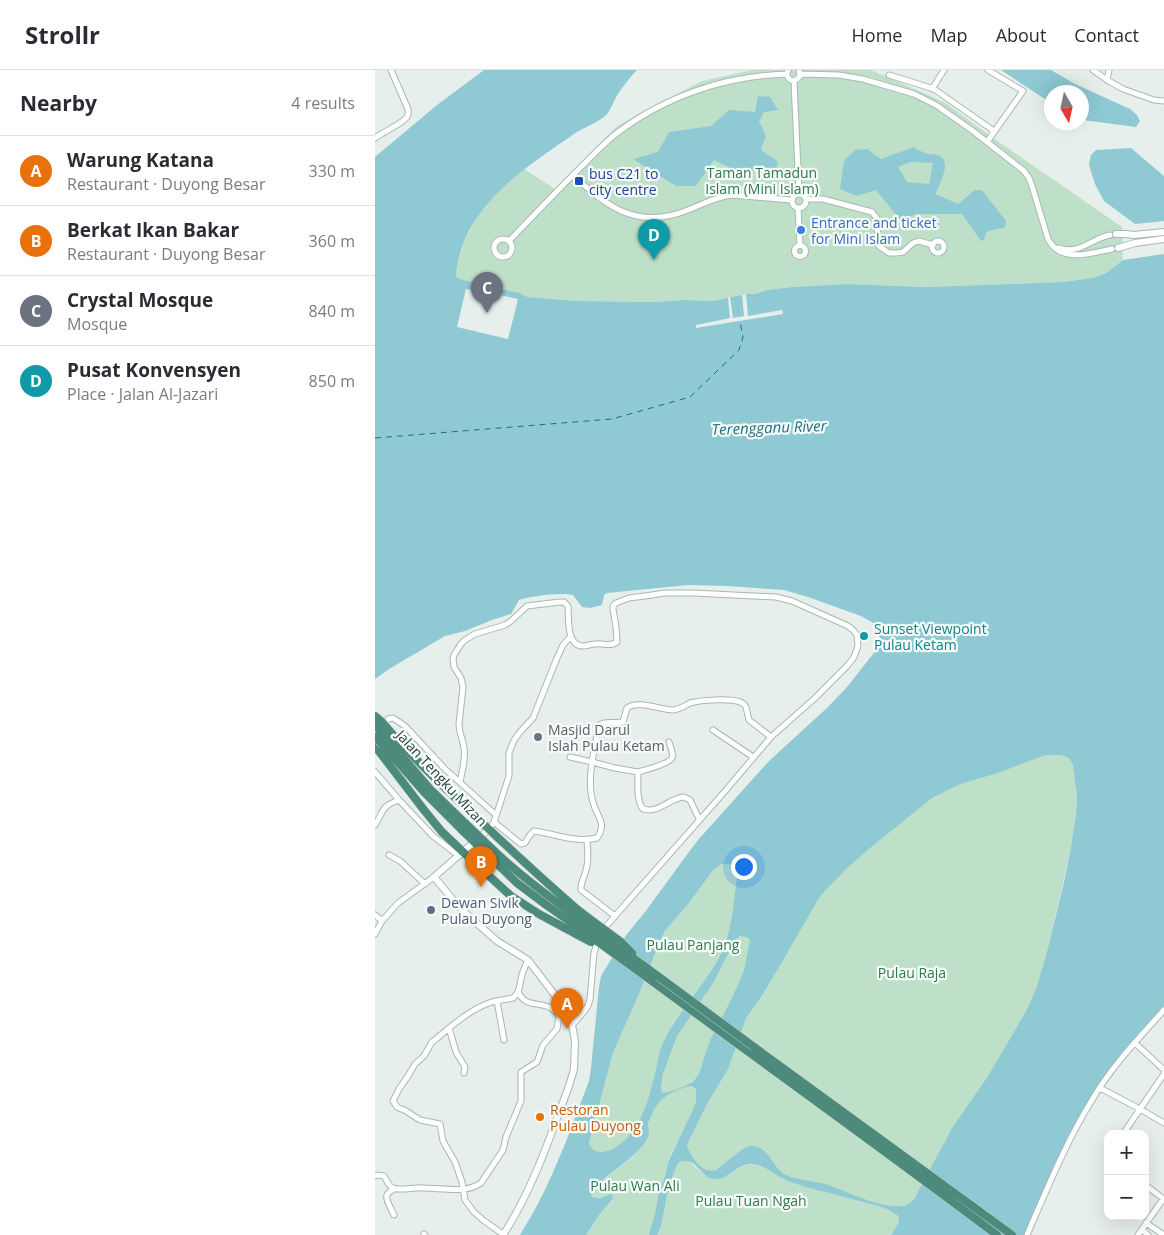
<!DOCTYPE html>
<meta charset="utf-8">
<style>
:root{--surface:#fff;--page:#f7f7f7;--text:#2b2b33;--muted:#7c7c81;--line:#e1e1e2;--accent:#855347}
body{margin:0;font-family:"Open Sans",sans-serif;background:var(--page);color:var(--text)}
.controls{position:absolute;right:15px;bottom:15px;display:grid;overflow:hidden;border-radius:10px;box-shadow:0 5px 20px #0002}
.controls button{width:45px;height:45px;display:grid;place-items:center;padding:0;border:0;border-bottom:1px solid var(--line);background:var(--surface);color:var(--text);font:25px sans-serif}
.compass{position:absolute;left:669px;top:15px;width:45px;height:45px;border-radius:50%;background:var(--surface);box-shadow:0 5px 20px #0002;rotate:171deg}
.you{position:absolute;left:368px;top:796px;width:18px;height:18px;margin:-12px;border:4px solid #fff;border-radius:50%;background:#1a73e8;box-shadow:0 0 0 8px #1a73e833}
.badge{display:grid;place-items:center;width:32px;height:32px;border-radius:50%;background:var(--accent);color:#fff;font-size:16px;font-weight:700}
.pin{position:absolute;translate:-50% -41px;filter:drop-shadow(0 1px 2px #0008)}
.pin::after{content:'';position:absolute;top:26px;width:18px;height:15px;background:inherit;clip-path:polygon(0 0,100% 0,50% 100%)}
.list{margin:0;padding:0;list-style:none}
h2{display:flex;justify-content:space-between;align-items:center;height:65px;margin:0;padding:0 20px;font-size:21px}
h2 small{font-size:16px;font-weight:400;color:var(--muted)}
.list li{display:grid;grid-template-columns:32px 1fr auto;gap:15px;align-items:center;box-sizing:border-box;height:70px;padding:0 20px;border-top:1px solid var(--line)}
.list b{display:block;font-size:19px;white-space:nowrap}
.list p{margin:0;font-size:16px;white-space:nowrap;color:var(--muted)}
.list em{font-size:16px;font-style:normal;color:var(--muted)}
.map{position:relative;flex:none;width:789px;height:1165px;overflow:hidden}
header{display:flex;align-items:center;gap:30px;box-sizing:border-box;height:70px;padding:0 25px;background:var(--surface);border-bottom:1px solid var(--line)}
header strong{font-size:24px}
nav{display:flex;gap:28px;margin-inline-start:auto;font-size:18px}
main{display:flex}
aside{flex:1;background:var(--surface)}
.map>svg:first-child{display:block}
</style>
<header>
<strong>Strollr</strong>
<nav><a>Home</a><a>Map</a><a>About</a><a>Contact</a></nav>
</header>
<main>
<aside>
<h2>Nearby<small>4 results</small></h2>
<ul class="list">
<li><span class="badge" style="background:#e8710a">A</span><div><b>Warung Katana</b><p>Restaurant · Duyong Besar</p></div><em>330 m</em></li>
<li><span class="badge" style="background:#e8710a">B</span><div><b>Berkat Ikan Bakar</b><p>Restaurant · Duyong Besar</p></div><em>360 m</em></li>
<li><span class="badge" style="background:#6b7280">C</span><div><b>Crystal Mosque</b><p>Mosque</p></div><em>840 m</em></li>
<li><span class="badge" style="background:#0f9aa8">D</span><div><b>Pusat Konvensyen</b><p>Place · Jalan Al-Jazari</p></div><em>850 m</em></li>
</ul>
</aside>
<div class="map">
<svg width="789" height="1165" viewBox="0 0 789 1165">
<rect width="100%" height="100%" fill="#e6efeb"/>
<path fill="#bfe0c8" d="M377,0h119l73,32 55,40 123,85 1,33 -17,13 -13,5 -30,4 -138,5 -78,-3 -55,3 -25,3 -12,4h-9l-33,7 -29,-1 -30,2 -78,-1 -49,-4 -14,49 -57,-70c2,-22 11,-43 23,-62 10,-16 30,-32 45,-45l31,20 62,-63 85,-45z
M690,615l12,111 -1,18 -6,39 -22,95 -12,41 -10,22 -38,65 -36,52 -38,71c-3,3 -5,5 -9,7 -19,5 -61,-16 -81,-22 -12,-3 -26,-4 -37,-8 -18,-7 -13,-27 -38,-30l-33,24c-14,4 -25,-13 -29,-25l19,-39 22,-37 -18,-29c-4,11 -7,31 -14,39 -4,4 -10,6 -14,9l8,-2 6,2c5,20 -19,52 -27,71 -2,5 -3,11 -4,16 -1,6 -5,12 -6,18 -3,14 -4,29 -10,42h-63l13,-20 14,-15 -6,-5c-5,2 -10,4 -15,2l-1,-3c14,-21 39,-30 53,-50 6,-8 3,-11 4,-19 0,-1 2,-6 2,-7 6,-13 9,-18 22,-26l-5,1h-5l-1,-5 2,-14 14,-38 37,-54 21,-42z
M347,794h7l5,3 3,7 -4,42 -7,27 -6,14 -11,18 -36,48 -26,83 -11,21 -7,9 -12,11 -15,6 -7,-1 -4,-4 -2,-5 24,-90 26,-59 21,-53 5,-10 24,-28 25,-34z
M310,1090l4,1 16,15c6,0 15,2 20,0 6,-2 12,-7 18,-10 14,-5 29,6 41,13l100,29 8,3 6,5 1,6 -8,13h-234l4,-8 8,-42 9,-22z"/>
<path fill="#8ec9d4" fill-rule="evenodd" d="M109,0h153c-8,8 -15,18 -21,27 -3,6 -5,12 -9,17 -9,9 -23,13 -33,20 -52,36 -112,73 -118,142l3,3 60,14 8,4 49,4 78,1 30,-2 29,1 33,-7h9l12,-4 25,-3 55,-3 78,3 138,-5 30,-4 13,-5 17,-13 41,-6v753l-61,71 -31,57 -47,100h-134l8,-13 -1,-6c-10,-9 -22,-10 -35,-14 -9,-2 -17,-5 -26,-7 -13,-4 -27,-6 -40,-11 -5,-2 -10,-3 -15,-6 -9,-5 -19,-13 -31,-14 -13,0 -22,14 -34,15 -18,2 -20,-26 -39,-16l-9,22 -8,42 -4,8h-8l6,-21 4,-22 6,-16 3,-14 25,-52 3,-9v-12c-4,-4 -7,-3 -13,-1 -15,5 -25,12 -31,26 -1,4 -4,8 -4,11 0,3 1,5 1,8 -1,7 -7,14 -12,19 -15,15 -35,24 -46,42l1,3 8,1 10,-4 2,1 1,4 -14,16 -13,20h-66c30,-47 49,-101 69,-154l2,-13 8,-81 2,-11 3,-5 23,-37 18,-22 41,-56 12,-16 71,-79 58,-53 20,-21 30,-38 3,-9 -1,-9 -4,-7 -14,-8 -53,-19 -24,-7 -57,-4 -39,-1 -81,8 -3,2 -2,10 -12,3 -8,-1 -9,-12c-11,-3 -43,1 -54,5l-8,14 -19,6 -27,11 -20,5 -56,33 -14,10v-522l62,-52zM670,685h16l8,3 4,7 4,31 -1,18 -6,39 -6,29 -16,66 -12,41 -10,22 -38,65 -36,52 -38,71c-4,4 -7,7 -13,7 -23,2 -54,-15 -76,-22 -12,-3 -30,-4 -41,-10 -12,-7 -16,-30 -34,-28 -7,1 -27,19 -34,24 -14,4 -25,-13 -29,-25l19,-39 22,-37 18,-51 15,-21 24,-40 35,-61 26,-27 24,-21 62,-50 28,-14 38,-11zM347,794c16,-1 15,8 14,20 -3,25 -5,52 -17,74 -16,29 -41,53 -55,83 -5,9 -6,19 -8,29 -6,23 -10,44 -25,63 -7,9 -14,15 -24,18 -9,3 -15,0 -18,-8l24,-90 26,-59 21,-53 5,-10 24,-28 25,-34zM365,866l7,1 3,3 -6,31 -13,29 -21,40 -11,34 -6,8 -17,8 -13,3h-1l-1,-5 2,-14 14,-38 37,-54 21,-42z
M626,0h50l24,14 55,25 7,6 3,6 -4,6 -54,-7 -1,-28h-30v11z
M383,26l12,1 8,13 -14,2 -5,9 7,15 -5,14 17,12 -3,10 -16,-2 -18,3 -27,-13 -18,26h-20l-43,-27 25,-7 11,-20 42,-6 18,-16 26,2z
M539,77c4,3 10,6 15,7 3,1 4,0 8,1 17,5 2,30 -2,39l23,10 17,-14h7l24,31v4l-2,3 -8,1 -10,3 -2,8 -3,1 -19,-27h-46l-15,7 -25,-31 -19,6 -17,-7 4,-28 11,-11 12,-1 14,10zM536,92l22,1 -4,21 -22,-2 -9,-15z
M756,78l33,28v45l-29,3 -31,-23 -9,-17 -6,-19 2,-10 5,-5z"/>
<path fill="#e6efeb" d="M116,216l6,1 -1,7 22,5 -10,40 -51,-12 9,-38 23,5z
M371,224l2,22 34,-6 1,4 -87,14v-3l34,-7 -2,-20 2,-1 3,21 11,-2 -2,-21z"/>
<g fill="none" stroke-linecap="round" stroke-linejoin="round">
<path stroke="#1c6f80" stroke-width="1" stroke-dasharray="6 5" stroke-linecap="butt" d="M0,368l237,-19 78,-22 49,-47 4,-13 -3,-16"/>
<g stroke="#a8b8b2" stroke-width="7">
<path id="minor" d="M413,0c-4,9 6,15 12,6l-1,-6
M718,0l14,10 16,9 31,11 10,1
M425,4l39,1 24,4 51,15 22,11 37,26 51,40 5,7 3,8 16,53c13,25 43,14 64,10
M514,5l45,14 60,42
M732,10l2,-10
M419,11l5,112
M557,19l12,-19
M0,68c8,-6 27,-14 32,-21 2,-3 1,-5 1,-8l-17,-39
M612,72l36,-51 -35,-21
M198,105c35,33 65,55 115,35 15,-6 27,-13 44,-15l59,5
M417 131a7 7 0 1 1 14 0a7 7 0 1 1-14 0Z
M431,129h17l49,13 6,8 -1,21 2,5 10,7h7l7,-1 10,-9 6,-2 14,4
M423,138l2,37
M119 178a9 9 0 1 1 18 0a9 9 0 1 1-18 0Z
M557 177a6 6 0 1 1 12 0a6 6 0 1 1-12 0Z
M134,171c23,-24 46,-48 69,-71 13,-13 25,-26 39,-37 49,-37 108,-57 170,-59
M419.5 181a5.5 5.5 0 1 1 11 0a5.5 5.5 0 1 1-11 0Z
M683,178c22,7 32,-9 52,-13
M9,656l4,-7 5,-1 12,8 40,43 51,46
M338,660l40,27
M294,672c1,4 5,12 3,16 -3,6 -27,12 -34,14 0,11 -2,28 5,37 16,5 26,-11 41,-12l6,3 9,19
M195,687l22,5 7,-37c6,-5 16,-1 24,-3l4,-14c10,-8 32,1 45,2 7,0 12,-4 18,-7 11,-3 40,-5 50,-1 4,1 4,2 6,5l3,13 22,17
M0,702l24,28 34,36 26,20
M85,712c2,-11 6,-23 4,-34 -1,-8 -5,-16 -5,-24l4,-37 -2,-9 -7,-11 -1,-9 1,-3 7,-11 4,-4 10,-6 30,-9 6,-4 16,-15 33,-4h4l4,4c1,12 -2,40 15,40 4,0 8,-2 12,-2 8,-1 16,3 22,-2l-1,-15 -3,-18v-3l3,-3 13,-5 16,-2 20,-3h28l83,4 16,4 56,25 5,4 4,5 1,11 -4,11 -6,8 -33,33 -44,39 -45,53 -111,126 -12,14
M119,752l27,22 4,-1 5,-8 4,-4c22,3 41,12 63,7 11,-15 -1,-22 -4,-36 -4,-13 -3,-27 -1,-40l23,6 23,4
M0,755c9,-14 6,-19 24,-25
M114,759l5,-7 15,-46v-23l5,-13 6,-8 13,-14 24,-60 6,-13 8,-9
M212,771c1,9 2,19 -1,29 -1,7 -6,12 -5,20l34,26
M14,785l11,6 25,23
M0,845l7,6
M0,864l7,-13 16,-18 36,-26
M143,922c8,16 20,9 33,16 3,2 6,5 8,8l3,-12
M122,931l7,39
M197,955l11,-12 5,-7 2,-7 4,-46 4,-13
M74,958l7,24 9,15 -1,6
M760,973l29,27
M725,1018l40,21 24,14
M748,1064l41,-60
M0,1106l3,-1 6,1c3,4 4,10 9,12 6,3 23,-1 31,0 18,0 41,6 57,-5l22,-33 3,-13 15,-36v-29l16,-10 6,-17 14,-16 2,-13
M770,1115l19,14
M19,1119c-2,1 -6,4 -7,6 -2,5 5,15 7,20
M771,1153l18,12
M767,1160l6,5
M49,1164l1,1
M129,1165l-21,-15 -9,-8 -9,-12 -3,-18 -7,-20 -12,-21 -3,-17 -20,-4 -14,-9 -9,-4 -4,-6 6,-12 9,-13 7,-12 9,-8 8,-14 4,-3c14,-12 35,-30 53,-36 8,-3 16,-3 24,-5 8,-7 6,-13 9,-23 1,-5 4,-10 6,-15
M652,1165c20,-46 39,-93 65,-135 19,-33 47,-62 72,-90
M763,1165l23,-33 3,-2"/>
</g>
<g stroke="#a8b8b2" stroke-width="8">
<path id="tertiary" d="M741,164h10l8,1 30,-3
M743,178l17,-5 29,-4
M114,759l-55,48 26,31 29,26 8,7 31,19 39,51 5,14 3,16 -1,28 -5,17c-19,51 -36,103 -66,149"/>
</g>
<g stroke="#c2cac8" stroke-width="9">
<path id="trunk" d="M19,666c27,30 56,57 85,84 32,30 65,61 99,90l9,7
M13,670l42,49 36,35
M7,674l43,49 37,37
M0,676l49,64 18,22 21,20 48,44 28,18 37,20
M116,778c29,28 59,50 92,73
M111,783l31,30 28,21 34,24
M277,911c115,85 231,168 345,254
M379,977l258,188"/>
</g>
<use href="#minor" stroke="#fff" stroke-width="5"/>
<use href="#tertiary" stroke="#fff" stroke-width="6"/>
<use href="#trunk" stroke="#4c8a7c" stroke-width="8"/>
<g stroke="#c2cac8" stroke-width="9" stroke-linecap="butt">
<path id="trunk-bridge" d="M0,646l7,6 12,14
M0,655l13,15
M0,667l7,7
M91,754l25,24
M87,760l24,23
M212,847l34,25 11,11
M208,851l171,126
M204,858l73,53
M201,864l15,8"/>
</g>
<use href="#trunk-bridge" stroke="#4c8a7c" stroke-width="8"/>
</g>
<rect fill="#1a4fb4" stroke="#f7fbf9" stroke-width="2" x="199" y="106" width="10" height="10" rx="2.5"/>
<circle fill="#3f7fe0" stroke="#f7fbf9" stroke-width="2" cx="426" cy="160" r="5"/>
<circle fill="#0f9aa8" stroke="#f7fbf9" stroke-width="2" cx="489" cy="566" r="5"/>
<circle fill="#6b7280" stroke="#f7fbf9" stroke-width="2" cx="163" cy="667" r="5"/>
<circle fill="#5c6f8a" stroke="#f7fbf9" stroke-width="2" cx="56" cy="840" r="5"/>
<circle fill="#e8710a" stroke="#f7fbf9" stroke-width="2" cx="165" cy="1047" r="5"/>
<g text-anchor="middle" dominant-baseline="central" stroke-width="4.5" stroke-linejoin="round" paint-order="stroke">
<g font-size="14" fill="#2d7a4b" stroke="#f7fbf9">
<text x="387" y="102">Taman Tamadun<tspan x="387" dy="16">Islam (Mini Islam)</tspan></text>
<text x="318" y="874">Pulau Panjang</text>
<text x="537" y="902">Pulau Raja</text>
<text x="260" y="1115">Pulau Wan Ali</text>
<text x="376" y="1130">Pulau Tuan Ngah</text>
</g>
<g font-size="14" fill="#164399" stroke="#f7fbf9" text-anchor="start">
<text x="214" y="103">bus C21 to<tspan x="214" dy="16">city centre</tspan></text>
</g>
<g font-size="14" fill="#366cbe" stroke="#f7fbf9" text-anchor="start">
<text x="436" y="152">Entrance and ticket<tspan x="436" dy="16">for Mini Islam</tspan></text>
</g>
<g font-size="14" fill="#0d838f" stroke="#f7fbf9" text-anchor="start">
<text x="499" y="558">Sunset Viewpoint<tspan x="499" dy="16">Pulau Ketam</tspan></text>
</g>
<g font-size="14" fill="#5b616d" stroke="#f7fbf9" text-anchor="start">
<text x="173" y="659">Masjid Darul<tspan x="173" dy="16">Islah Pulau Ketam</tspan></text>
</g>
<g font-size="14" fill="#24423a" stroke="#f7fbf9">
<text transform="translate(67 708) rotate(47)">Jalan Tengku Mizan</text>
</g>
<g font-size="14" fill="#4e5e75" stroke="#f7fbf9" text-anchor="start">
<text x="66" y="832">Dewan Sivik<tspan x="66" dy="16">Pulau Duyong</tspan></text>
</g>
<g font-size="14" fill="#c56008" stroke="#f7fbf9" text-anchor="start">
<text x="175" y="1039">Restoran<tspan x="175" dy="16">Pulau Duyong</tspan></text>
</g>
<g font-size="15" font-style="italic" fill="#1c6f80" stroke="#f7fbf9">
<text transform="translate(394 357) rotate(-2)">Terengganu River</text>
</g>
</g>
</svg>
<div class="controls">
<button>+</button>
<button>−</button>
</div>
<svg class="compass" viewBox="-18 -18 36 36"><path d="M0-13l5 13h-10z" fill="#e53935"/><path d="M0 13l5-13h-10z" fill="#7c7c81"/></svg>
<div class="you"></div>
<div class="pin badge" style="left:192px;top:959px;background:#e8710a">A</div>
<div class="pin badge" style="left:106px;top:817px;background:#e8710a">B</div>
<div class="pin badge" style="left:112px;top:243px;background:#6b7280">C</div>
<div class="pin badge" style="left:279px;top:190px;background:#0f9aa8">D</div>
</div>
</main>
